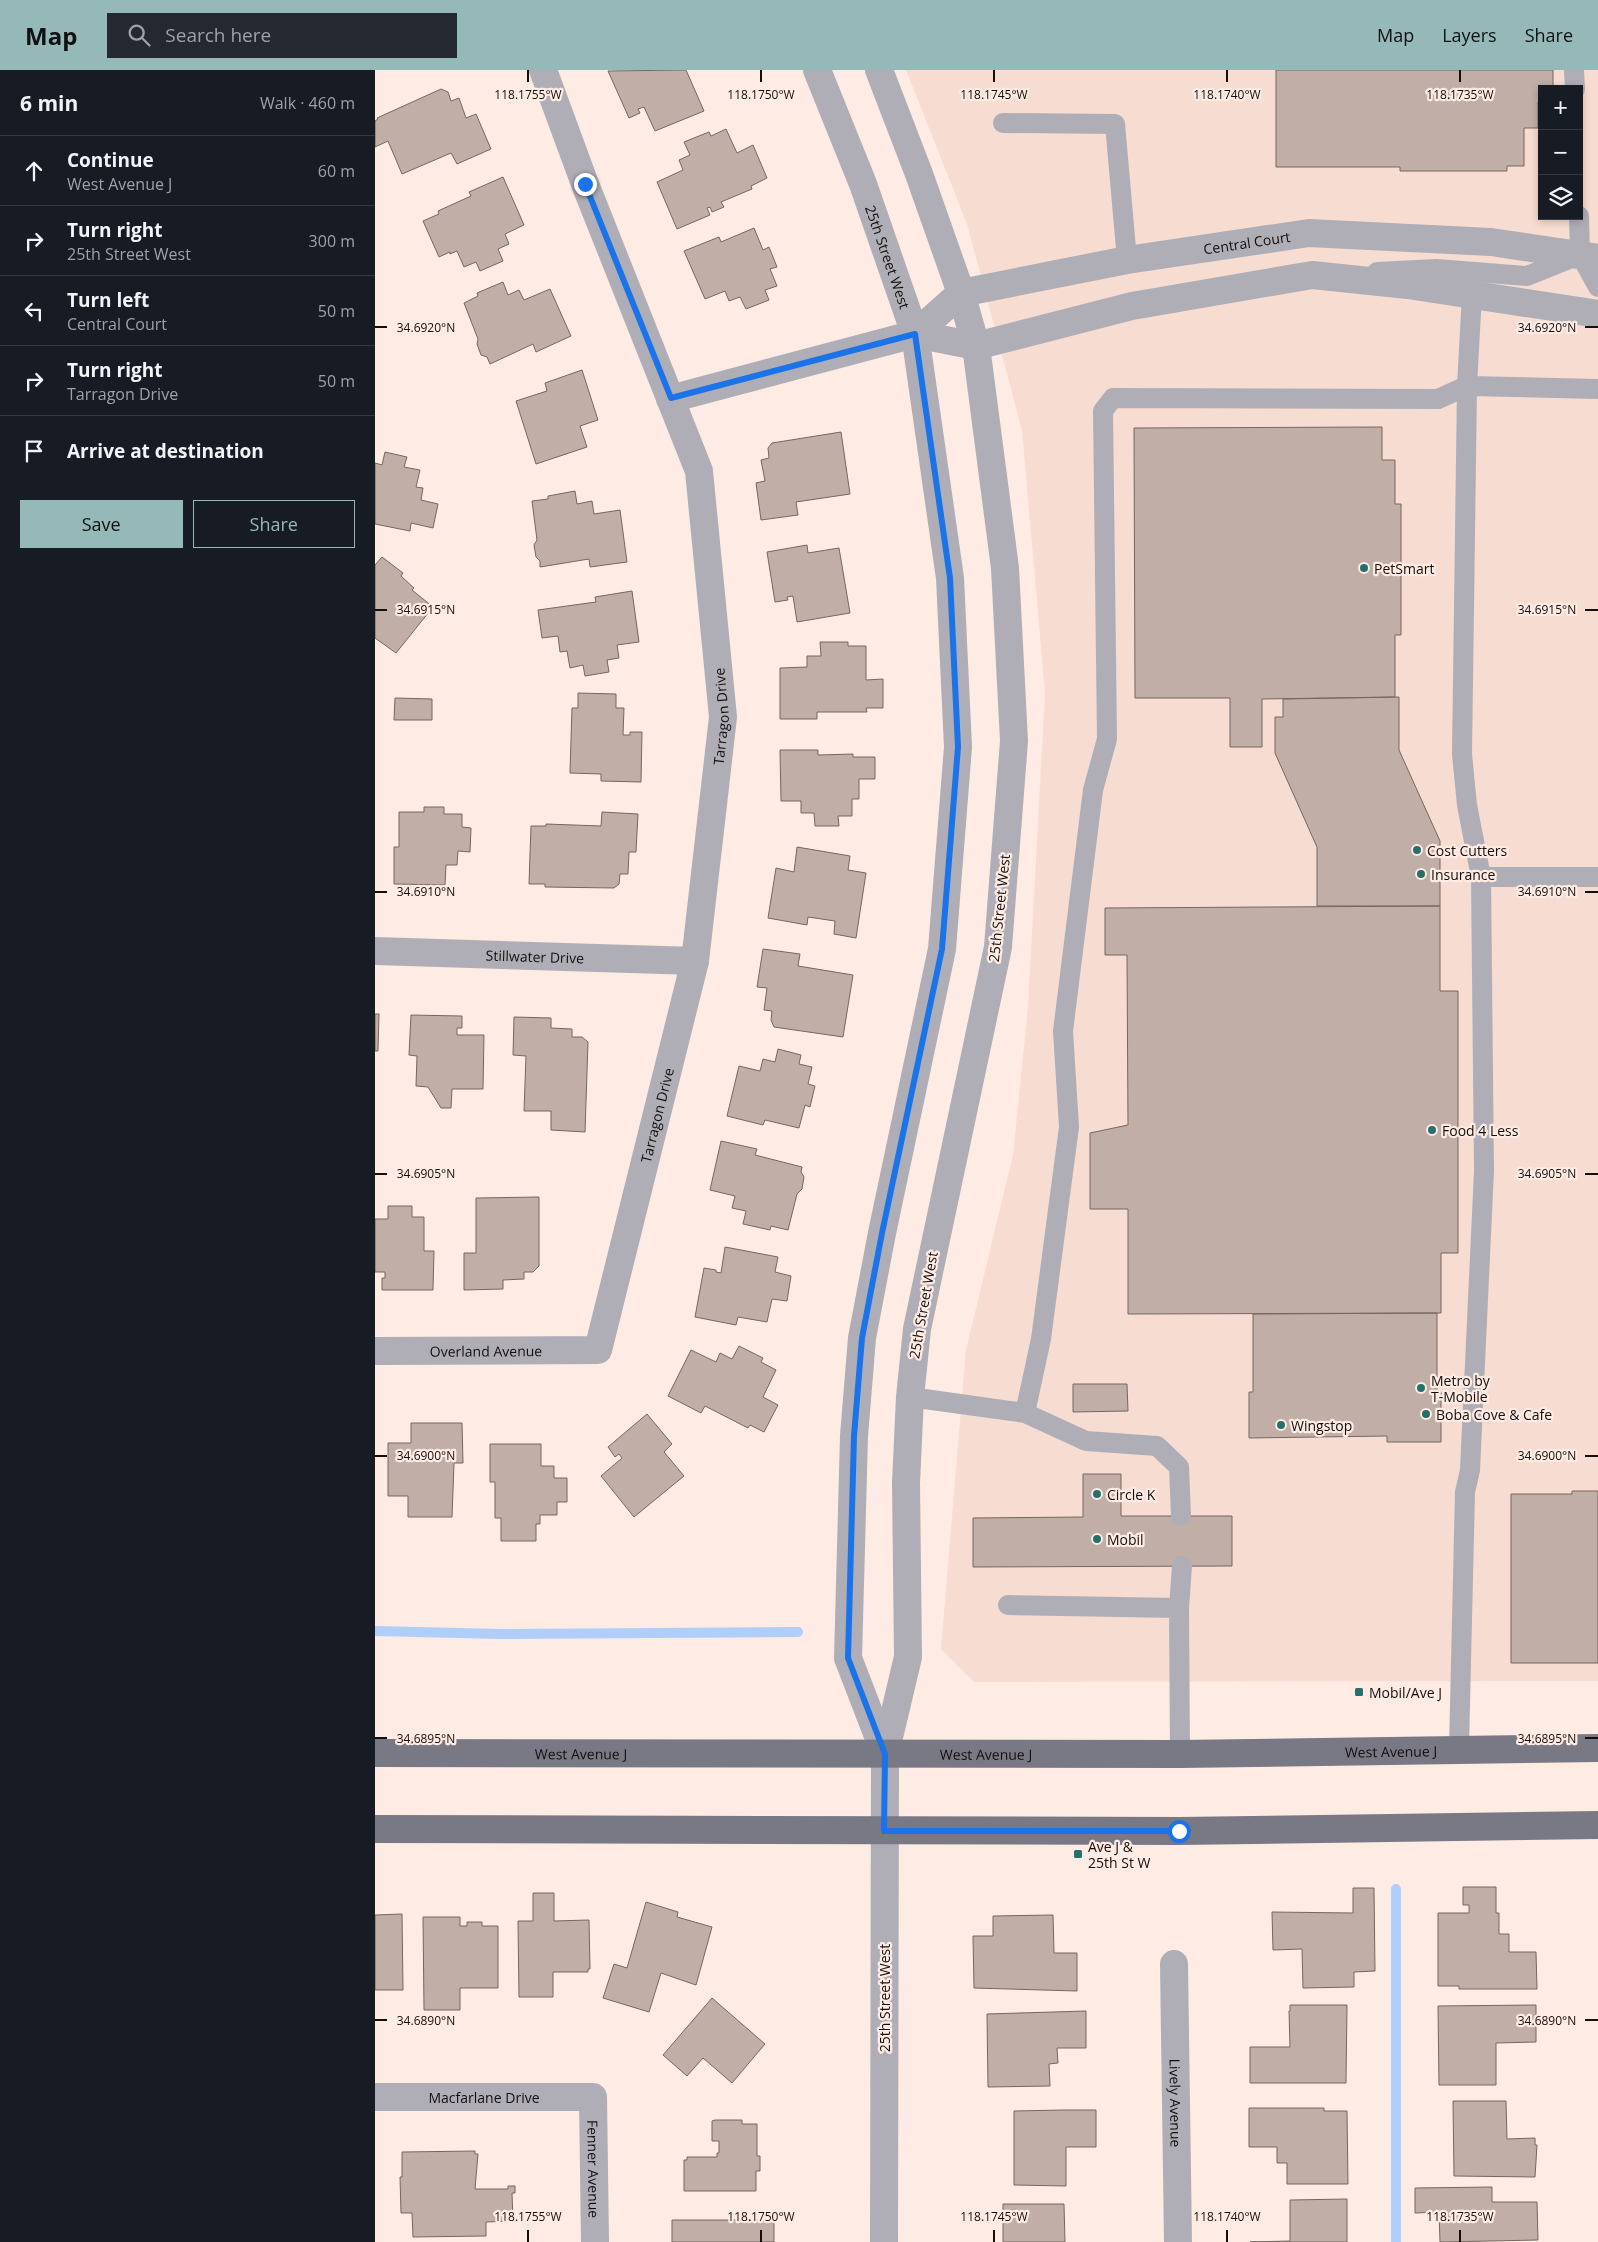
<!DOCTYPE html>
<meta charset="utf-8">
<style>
:root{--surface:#171b24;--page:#242831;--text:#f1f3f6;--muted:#9ea1a6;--line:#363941;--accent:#95b8b8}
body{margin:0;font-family:"Open Sans",sans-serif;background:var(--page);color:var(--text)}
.controls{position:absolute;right:15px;top:15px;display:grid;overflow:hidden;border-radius:0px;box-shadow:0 2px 8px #0003}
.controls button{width:45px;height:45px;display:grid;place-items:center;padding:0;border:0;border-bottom:1px solid var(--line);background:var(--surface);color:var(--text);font:25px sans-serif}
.stop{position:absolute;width:15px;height:15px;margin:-11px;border:4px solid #1a73e8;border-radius:50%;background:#fff}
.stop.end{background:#1a73e8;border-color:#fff;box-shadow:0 1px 5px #0008}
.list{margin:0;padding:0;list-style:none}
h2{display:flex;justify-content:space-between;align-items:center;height:65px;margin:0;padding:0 20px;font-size:21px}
h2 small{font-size:16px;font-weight:400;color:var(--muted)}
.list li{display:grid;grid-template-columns:32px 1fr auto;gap:15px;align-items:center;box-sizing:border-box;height:70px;padding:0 20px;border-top:1px solid var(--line)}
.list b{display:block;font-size:19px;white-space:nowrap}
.list p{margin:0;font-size:16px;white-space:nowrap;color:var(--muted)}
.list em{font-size:16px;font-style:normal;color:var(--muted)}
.actions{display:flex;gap:10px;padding:15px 20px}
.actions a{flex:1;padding:11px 0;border:1px solid var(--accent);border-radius:0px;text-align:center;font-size:18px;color:var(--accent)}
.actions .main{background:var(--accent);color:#111}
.icon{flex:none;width:28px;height:28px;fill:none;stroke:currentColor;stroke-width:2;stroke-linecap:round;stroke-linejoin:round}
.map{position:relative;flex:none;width:1223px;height:2172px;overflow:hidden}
header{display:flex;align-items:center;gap:30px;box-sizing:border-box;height:70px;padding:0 25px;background:var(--accent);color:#111}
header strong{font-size:24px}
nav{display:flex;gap:28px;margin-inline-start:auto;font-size:18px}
.search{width:350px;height:45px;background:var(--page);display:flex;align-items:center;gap:12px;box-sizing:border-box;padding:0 18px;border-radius:0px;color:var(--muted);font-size:19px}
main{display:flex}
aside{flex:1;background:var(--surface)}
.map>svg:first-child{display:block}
</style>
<header>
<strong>Map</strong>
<div class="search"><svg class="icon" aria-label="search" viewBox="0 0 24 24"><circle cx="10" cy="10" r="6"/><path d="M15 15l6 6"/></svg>Search here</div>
<nav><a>Map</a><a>Layers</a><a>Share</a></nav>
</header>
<main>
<aside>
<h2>6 min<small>Walk · 460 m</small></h2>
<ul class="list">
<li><svg class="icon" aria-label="ahead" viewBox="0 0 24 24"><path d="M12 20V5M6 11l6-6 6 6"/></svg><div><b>Continue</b><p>West Avenue J</p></div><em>60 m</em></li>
<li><svg class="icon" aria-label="right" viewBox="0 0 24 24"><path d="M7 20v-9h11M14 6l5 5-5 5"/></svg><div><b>Turn right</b><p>25th Street West</p></div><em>300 m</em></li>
<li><svg class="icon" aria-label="left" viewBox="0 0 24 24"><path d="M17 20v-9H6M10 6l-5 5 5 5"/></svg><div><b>Turn left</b><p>Central Court</p></div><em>50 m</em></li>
<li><svg class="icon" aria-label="right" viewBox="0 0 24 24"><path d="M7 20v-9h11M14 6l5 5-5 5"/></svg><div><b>Turn right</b><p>Tarragon Drive</p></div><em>50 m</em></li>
<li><svg class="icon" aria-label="arrive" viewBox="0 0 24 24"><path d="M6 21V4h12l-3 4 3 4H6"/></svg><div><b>Arrive at destination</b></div></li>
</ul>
<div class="actions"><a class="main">Save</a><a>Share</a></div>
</aside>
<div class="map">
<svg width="1223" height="2172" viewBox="0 0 1223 2172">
<rect width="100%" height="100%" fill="#feebe4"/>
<path fill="#f7dcd2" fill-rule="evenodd" d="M531,0h692v1611l-624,1 -33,-33 25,-299 47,-195 15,-148 17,-314 -23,-263 -55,-206zM1167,19h37v127h-37z"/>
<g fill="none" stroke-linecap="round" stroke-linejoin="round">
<path stroke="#afcefa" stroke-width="10" d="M0,1561l126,3 297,-2
M1021,1819v353"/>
</g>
<path fill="#c0aea7" stroke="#776660" d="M311,0l18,41 -49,20 -11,-24 -6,2 2,4 -11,5 -21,-47z
M901,0h277v19h-11v13h-4v26h-14v38h-17v5h-107v-4h-124z
M66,19l7,3 3,9 8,-3 7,20 10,-4 15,35 -34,15 -6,-11 -49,21 -14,-33 -13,6v-26l3,-2 -1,-1z
M351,59l11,24 16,-8 14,33 -16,8 1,3 -31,13 3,5 -12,5 -2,-5 -3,1 3,7 -33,14 -20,-47 26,-12 -4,-10 11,-5 -6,-13 25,-10 2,4z
M128,107l21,48 -19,9 4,10 -11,5 5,12 -23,10 -4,-9 -12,5 -7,-16 -7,3v-2l-11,5 -16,-36 16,-7 -1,-3 33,-15 -2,-4z
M379,158l9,22 6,-3 8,20 -7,2 7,17 -12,4 4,10 -23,9 -6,-12 -11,4 -4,-10 -20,8 -21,-48 35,-14 2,5z
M128,212l5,13 11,-5 5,10 26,-11 21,47 -35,16 -3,-8 -43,20 -3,-7 -6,-2 -4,-11 1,-5 -14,-36 14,-7 -1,-3z
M207,300l16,50 -18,6 7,21 -51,17 -20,-63 31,-10 -2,-8z
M1007,357v33h13v44h6v131h-6v62l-133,2v48h-32v-49h-95l-1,-270z
M466,362l9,62 -54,8 2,13 -37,5 -5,-37 9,-2 -4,-21 8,-2 -1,-10 4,-5z
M10,382l22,5 -3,10 16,3 -4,17 7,1 -2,12 17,4 -5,24 -22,-5 -1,8 -35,-7v-61l7,2z
M200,421l2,13 15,-3 2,13 26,-4 7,52 -37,5 -1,-8 -49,8v-6l-4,-4 -2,-12 3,-5 -5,-39 16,-2v-3z
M432,475l1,8 31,-5 11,65 -53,9 -4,-26 -6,1 1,3 -13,2 -8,-50z
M7,487l21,16 -2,3 13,12 -2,2 21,17 -37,46 -21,-15v-73z
M257,521l7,51 -22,3 2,13 -12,2 2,12 -24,4 -2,-11 -13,3 -3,-17 -7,1 -2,-16 -16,2 -4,-28 58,-8 -1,-5z
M445,572h28v4h18v34l17,-1v29h-17l1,4h-50v7h-37v-51l27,-1v-11h14z
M203,623l38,1v14h8l-1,27h7v-3h12l-1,50 -40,-1v-7l-31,-1 2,-65h6z
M1024,627v53l41,91v65h-123v-59l-42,-94v-36h8v-18z
M20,628l37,1v21h-38z
M405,680h38v5l35,-1v3h22v22h-16v20h-7v17h-14l1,10h-24l-1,-13h-13v-12h-20z
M49,737h20v7h18v13l9,1 -1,24 -12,-1 -1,14h-11l-1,20 -51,-1v-37h5v-35h25z
M227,742l36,2 -2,38h-7l-1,22h-8l-1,10 -5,4 -69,-1v-3h-16l2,-58h15v-2l55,2z
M422,777l53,9 -2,14 18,3 -10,65 -22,-4 1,-13 -27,-4 -1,8 -39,-7 8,-50 18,4z
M1065,836v85h18v262h-17v60l-313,1v-105h-38v-76l38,-8 -1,-170h-22v-47z
M388,879l37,5 -2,12 55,9 -10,62 -69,-10 -3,-7 1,-9 -8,-1 3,-22 -10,-1z
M0,944h4l-1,37h-3z
M36,945l51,1v12h-5v7h27l-1,54h-31l-1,19h-10l-13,-21 -12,-1 1,-30 -8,-1z
M139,947l37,1v10l21,1v8h10l6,5 -3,90 -34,-2v-19h-27l2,-55 -13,-1z
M403,979l23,6 -2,9 13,3 -4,17 7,2 -5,21 -5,-2 -6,23 -34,-8 -2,5 -36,-9 12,-50 21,5 3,-12 12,3z
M346,1071l36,8 -2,6 47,12 -1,5 3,5 -2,12 -5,5 -9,36 -17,-4 -1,4 -27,-6 3,-13 -14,-3 3,-12 -25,-6z
M164,1127v69l-6,6h-9v7l-21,1v9l-39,1v-37h12v-55z
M13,1136h24v11h12v34h10l-1,39h-51v-12h3v-6h-10v-53h13z
M350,1177l53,10 -3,15 16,4 -4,25 -15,-2 -5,23 -29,-5 -2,8 -41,-8 9,-49 12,2v2l5,1z
M1062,1243v79h4v50h-54v-6l-138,2v-46h4v-78z
M364,1276l24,12 -2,4 15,8 -13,27 15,8 -14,27 -14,-7 -2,3 -43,-22 -4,7 -33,-17 23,-46 25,12 4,-9 12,6z
M698,1314h54l1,27 -55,1z
M272,1344l25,30 -8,8 20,24 -50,41 -33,-41 21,-18 -3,-4 -4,3 -7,-10z
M36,1353h51l1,40h-9l-2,54h-44v-21h-20v-53h23z
M115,1374h51v22h13v12h13v24h-10v13h-17v9h-4v17h-35v-23h-6v-36h-5z
M708,1404h38v42h111v50l-259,1v-49l110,-1z
M1197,1421h26v172h-87v-169h61z
M1088,1817h33v26h3v21h10v18h27l1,37h-78v-3h-21v-73h31v-8h-6z
M978,1818h21l1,83 -21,1v15l-51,1 -1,-39 -29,1 -1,-38 81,1z
M158,1823h21v28l35,-1 1,49h-2v3h-35v25h-34l-1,-76h15z
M271,1832l32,10 -1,5 35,10 -16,58 -35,-12 -12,39 -46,-14 11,-34 13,4z
M27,1844l1,76h-28v-75z
M678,1845l1,38h23v38l-103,-3 -1,-52h20v-20z
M48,1847h37v9h7v-4h15v4h16v62h-38v22h-36z
M337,1928l53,46 -33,39 -29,-25 -16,18 -24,-21z
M915,1935h57l-1,78h-96v-36h40l-1,-36h1z
M1161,1935v37l-40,1v42h-57l-1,-79z
M711,1941v37h-29l1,15 -9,1 1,22 -62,1 -1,-73z
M1078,2031h53l1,38 28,-1v7h2l-2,32 -81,-1z
M874,2038h75v3h23l1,73h-61v-21h-10v-16h-28z
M689,2040h32v37h-30v39l-52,-1v-74z
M340,2050h27v4h15v32h3v15h-4v20h-72v-31h3v-3h30v-4h2v-12h-7v-20z
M100,2081v3h3l-3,35h33v-3h7v7h-3l1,28 -27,1v14l-73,1 -1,-24h-11l-1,-36h2v-25z
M1117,2117v15h45l1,38 -98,2 -1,-30 -24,1v-25z
M972,2129v43h-97l40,-1v-41z
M628,2134h61l1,38h-62z
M297,2150h102v22h-102z"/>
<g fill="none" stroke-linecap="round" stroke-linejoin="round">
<path stroke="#afaeb6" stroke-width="20" d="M1199,0l1,19
M628,53l112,1 12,136
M1204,146l1,38 18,33
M1002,202l60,-3 90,7 52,-21
M1097,224l-5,92 -5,368 5,51 14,72
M535,1327l115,16 16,-74 28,-212 -6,-96 30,-241 14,-51 -4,-328 10,-13 325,1 29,-13 131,3
M650,1343l61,28 71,5 22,21 2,49
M633,1535l171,3 1,146
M804,1538l3,-42
M1084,1678l6,-256 5,-22 14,-299 -3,-294h117"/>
<g stroke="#afaeb6" stroke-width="28">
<path id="s1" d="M540,264l46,-41 166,-33 182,-27 182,9 107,16"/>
<path d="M295,329l245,-65 61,12 156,-40 180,-31 96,10 190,29"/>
<path id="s2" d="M0,881l320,10"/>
<path id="s3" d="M0,1281l223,-1 97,-389 28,-244 -24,-246 -114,-287 -42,-114"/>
<path id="s4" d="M799,1894l4,278"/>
<path id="s5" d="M0,2027h218l2,145"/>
</g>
<g stroke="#afaeb6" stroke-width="28">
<path id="s6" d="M442,0l46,114 52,150 35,244 8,169 -16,202 -60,284 -20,105 -8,98 -6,222 37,96"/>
<path d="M504,0l40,104 42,119 15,53 29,222 9,173 -16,206 -81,382 -7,68 -4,86 2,174 -23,97 -1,488"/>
</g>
<g stroke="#797885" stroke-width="28">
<path id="s7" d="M0,1683l805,1 418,-6"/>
<path d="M0,1759l804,2 419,-6"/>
</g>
</g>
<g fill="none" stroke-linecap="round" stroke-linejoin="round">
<path stroke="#1a73e8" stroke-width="6" d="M210,114l86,214 244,-64 35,244 8,169 -16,202 -60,284 -20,105 -8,98 -6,222 37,96 -1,77h295"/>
</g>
<path fill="none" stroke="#140e0c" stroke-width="2" d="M153,0v12M386,0v12M619,0v12M852,0v12M1085,0v12M0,257h12M1210,257h13M0,540h12M1210,540h13M0,822h12M1210,822h13M0,1104h12M1210,1104h13M0,1386h12M1210,1386h13M0,1668h12M1210,1668h13M0,1950h12M1210,1950h13M153,2160v12M386,2160v12M619,2160v12M852,2160v12M1085,2160v12"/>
<g fill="#25706d" stroke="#feebe4" stroke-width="2">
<circle cx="989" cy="498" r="5"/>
<circle cx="1042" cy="780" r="5"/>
<circle cx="1046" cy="804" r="5"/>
<circle cx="1057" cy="1060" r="5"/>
<circle cx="1046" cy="1318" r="5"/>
<circle cx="1051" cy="1344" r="5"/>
<circle cx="906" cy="1355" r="5"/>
<circle cx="722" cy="1424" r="5"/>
<circle cx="722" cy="1469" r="5"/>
<rect x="979" y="1617" width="10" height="10" rx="2.5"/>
<rect x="698" y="1779" width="10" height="10" rx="2.5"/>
</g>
<g text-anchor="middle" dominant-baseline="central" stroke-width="4.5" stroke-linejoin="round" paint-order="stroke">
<g font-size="14" fill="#140e0c" stroke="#feebe4">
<text stroke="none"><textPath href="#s1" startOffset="352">Central Court</textPath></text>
<text stroke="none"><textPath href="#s6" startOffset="200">25th Street West</textPath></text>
<text stroke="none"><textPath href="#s3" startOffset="870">Tarragon Drive</textPath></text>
<text transform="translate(624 838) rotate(-84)">25th Street West</text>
<text stroke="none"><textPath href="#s2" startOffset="160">Stillwater Drive</textPath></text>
<text stroke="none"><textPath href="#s3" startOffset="465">Tarragon Drive</textPath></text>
<text transform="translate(548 1235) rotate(-80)">25th Street West</text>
<text stroke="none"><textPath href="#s3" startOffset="111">Overland Avenue</textPath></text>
<text stroke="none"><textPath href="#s7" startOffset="1016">West Avenue J</textPath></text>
<text stroke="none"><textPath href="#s7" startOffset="206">West Avenue J</textPath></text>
<text stroke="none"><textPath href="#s7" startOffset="611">West Avenue J</textPath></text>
<text transform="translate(509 1928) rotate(-90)">25th Street West</text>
<text stroke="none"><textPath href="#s5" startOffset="109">Macfarlane Drive</textPath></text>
<text stroke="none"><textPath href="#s4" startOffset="139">Lively Avenue</textPath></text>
<text stroke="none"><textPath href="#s5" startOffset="290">Fenner Avenue</textPath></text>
</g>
<g font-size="14" fill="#140e0c" stroke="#feebe4" text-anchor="start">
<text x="999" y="498">PetSmart</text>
<text x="1052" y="780">Cost Cutters</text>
<text x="1056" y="804">Insurance</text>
<text x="1067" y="1060">Food 4 Less</text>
<text x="1056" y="1310">Metro by<tspan x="1056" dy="16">T-Mobile</tspan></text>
<text x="1061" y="1344">Boba Cove &amp; Cafe</text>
<text x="916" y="1355">Wingstop</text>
<text x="732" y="1424">Circle K</text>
<text x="732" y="1469">Mobil</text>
<text x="994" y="1622">Mobil/Ave J</text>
<text x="713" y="1776">Ave J &amp;<tspan x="713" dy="16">25th St W</tspan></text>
</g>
</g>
<g font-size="12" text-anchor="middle" fill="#140e0c" stroke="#feebe4" stroke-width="4.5" stroke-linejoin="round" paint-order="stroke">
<text x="153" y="29">118.1755°W</text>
<text x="386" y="29">118.1750°W</text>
<text x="619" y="29">118.1745°W</text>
<text x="852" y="29">118.1740°W</text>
<text x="1085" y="29">118.1735°W</text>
<text x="51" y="262">34.6920°N</text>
<text x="1172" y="262">34.6920°N</text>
<text x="51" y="544">34.6915°N</text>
<text x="1172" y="544">34.6915°N</text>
<text x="51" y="826">34.6910°N</text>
<text x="1172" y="826">34.6910°N</text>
<text x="51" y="1108">34.6905°N</text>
<text x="1172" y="1108">34.6905°N</text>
<text x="51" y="1390">34.6900°N</text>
<text x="1172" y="1390">34.6900°N</text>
<text x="51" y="1673">34.6895°N</text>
<text x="1172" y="1673">34.6895°N</text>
<text x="51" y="1955">34.6890°N</text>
<text x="1172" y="1955">34.6890°N</text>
<text x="153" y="2151">118.1755°W</text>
<text x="386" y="2151">118.1750°W</text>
<text x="619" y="2151">118.1745°W</text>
<text x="852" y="2151">118.1740°W</text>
<text x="1085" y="2151">118.1735°W</text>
</g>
</svg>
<div class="controls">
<button>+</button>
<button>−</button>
<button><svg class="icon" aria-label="layers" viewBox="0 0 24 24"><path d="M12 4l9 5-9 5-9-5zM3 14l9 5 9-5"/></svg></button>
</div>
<div class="stop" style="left:804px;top:1761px"></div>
<div class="stop end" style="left:210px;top:114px"></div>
</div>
</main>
